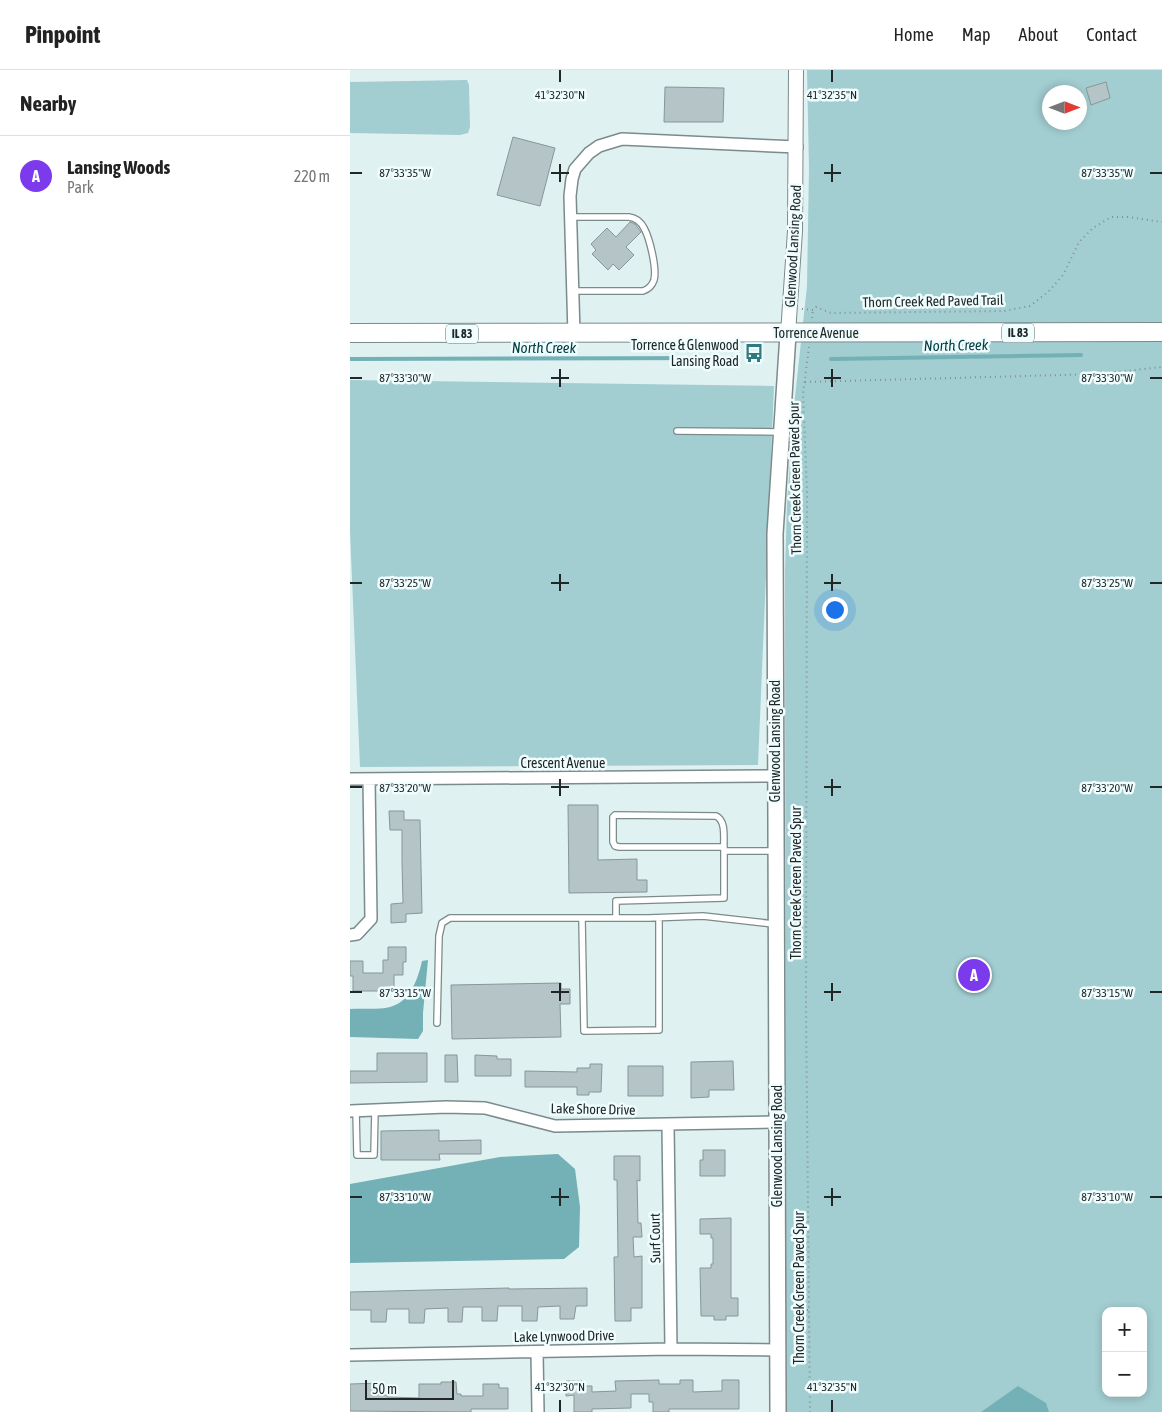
<!DOCTYPE html>
<meta charset="utf-8">
<style>
:root{--surface:#fff;--page:#f2f2f2;--text:#222;--muted:#767676;--line:#e0e0e0;--accent:#7c3aed}
body{margin:0;font-family:"Asap Condensed",sans-serif;background:var(--page);color:var(--text)}
.controls{position:absolute;right:15px;bottom:15px;display:grid;overflow:hidden;border-radius:10px;box-shadow:0 2px 8px #0003}
.controls button{width:45px;height:45px;display:grid;place-items:center;padding:0;border:0;border-bottom:1px solid var(--line);background:var(--surface);color:var(--text);font:25px sans-serif}
.compass{position:absolute;left:692px;top:15px;width:45px;height:45px;border-radius:50%;background:var(--surface);box-shadow:0 2px 8px #0003;rotate:90deg}
.scale{position:absolute;left:15px;bottom:12px;width:89px;box-sizing:border-box;padding-left:5px;border:2px solid #212727;border-top:0;font-size:14px;line-height:18px;white-space:nowrap;color:#212727;-webkit-text-stroke:4px #f0fdfe;paint-order:stroke}
.you{position:absolute;left:484px;top:539px;width:18px;height:18px;margin:-12px;border:4px solid #fff;border-radius:50%;background:#1a73e8;box-shadow:0 0 0 8px #1a73e833}
.badge{display:grid;place-items:center;width:32px;height:32px;border-radius:50%;background:var(--accent);color:#fff;font-size:16px;font-weight:700}
.pin{position:absolute;translate:-50% -50%;border:2px solid #fff;box-shadow:0 1px 5px #0006}
.list{margin:0;padding:0;list-style:none}
h2{display:flex;justify-content:space-between;align-items:center;height:65px;margin:0;padding:0 20px;font-size:21px}
h2 small{font-size:16px;font-weight:400;color:var(--muted)}
.list li{display:grid;grid-template-columns:32px 1fr auto;gap:15px;align-items:center;box-sizing:border-box;height:80px;padding:0 20px;border-top:1px solid var(--line)}
.list b{display:block;font-size:19px;white-space:nowrap}
.list p{margin:0;font-size:16px;white-space:nowrap;color:var(--muted)}
.list em{font-size:16px;font-style:normal;color:var(--muted)}
.map{position:relative;flex:none;width:812px;height:1342px;overflow:hidden}
header{display:flex;align-items:center;gap:30px;box-sizing:border-box;height:70px;padding:0 25px;background:var(--surface);border-bottom:1px solid var(--line)}
header strong{font-size:24px}
nav{display:flex;gap:28px;margin-inline-start:auto;font-size:18px}
main{display:flex}
aside{flex:1;background:var(--surface)}
.map>svg:first-child{display:block}
</style>
<header>
<strong>Pinpoint</strong>
<nav><a>Home</a><a>Map</a><a>About</a><a>Contact</a></nav>
</header>
<main>
<aside>
<h2>Nearby<small></small></h2>
<ul class="list">
<li><span class="badge">A</span><div><b>Lansing Woods</b><p>Park</p></div><em>220 m</em></li>
</ul>
</aside>
<div class="map">
<svg width="812" height="1342" viewBox="0 0 812 1342">
<rect width="100%" height="100%" fill="#e0f1f2"/>
<path fill="#a2cdd1" fill-rule="evenodd" d="M457,0h355v1342h-376l-1,-841 2,-68 8,-106 12,-111 2,-117zM700,22h30v30h-30zM756,1241h37v82h-37z
M117,10l2,5 1,42 -2,6 -8,2 -110,-2v-51z
M0,310l424,6 -16,379 -398,2 -10,-236z"/>
<path fill="#73b1b6" d="M78,890l-5,53v18l-5,8 -68,-2v-28c12,-1 28,1 40,-2 20,-5 28,-28 32,-46z
M208,1084l17,15 5,38 -1,40 -15,12 -214,4v-79l150,-27z
M668,1316l28,17 3,9h-68z"/>
<g fill="none" stroke-linecap="round" stroke-linejoin="round">
<path stroke="#73b1b6" stroke-width="4" d="M0,289l387,-1
M481,289l250,-4"/>
</g>
<path fill="#b5c5c7" stroke="#879798" d="M756,12l4,16 -19,7 -5,-17z
M315,17l59,1 -1,34h-59z
M163,67l42,11 -15,58 -43,-11z
M280,152l5,2 6,8 -15,15 8,8 -15,15 -6,-6 -5,6 -16,-16 4,-4 -5,-6 16,-16 9,9z
M218,735h30v55l39,-1v21h10v12l-78,1z
M39,741h15v9h16l2,93 -16,1v8l-15,1v-19l12,-1 -1,-41v-32h-12z
M38,877h18v15h-3v13h-9v16h-41v-15h-3v-15h13v12h20v-13h5z
M211,913v6h9v15h-10l1,33 -109,2 -1,-54z
M27,983h50v29l-77,1v-12h27z
M95,985h12l1,27h-13z
M125,985l22,1v3h14v17h-36z
M383,991l1,29h-25v7l-18,1v-36z
M240,994h12l-1,28h-12v3h-12v-8h-52v-16l52,1v-4h13z
M278,996h35v30h-35z
M89,1060v11l42,-1v14h-42l1,6h-59v-29z
M353,1080h22v26h-25v-16h3z
M264,1086h26v25l-3,-1 1,43h3l1,14h-9l1,20 8,-1v52h-11v13h-16l-1,-64h4l-1,-77h-3z
M381,1148v80h7v18h-12v4h-12v-4h-13l-1,-48h11v-4h2v-26h-2v-4h-11v-15z
M159,1218v1l78,-1v18h-11l-2,13h-14v-13l-22,1 -1,14h-15v-15h-24l-1,15h-15v-14h-19l-1,15h-14v-14l-23,1 -1,14h-15v-14h-22l-1,13h-15v-12h-21v-18z
M309,1310v4h21v-4h13v12l29,-1v-11h17v29h-70v3h-16v-10h-4v-8h-18v14l-39,1v3h-18v-17l-8,1v-15h16v5h10v6l24,-1 -1,-10z
M91,1312h15l1,12h4v2h22v-12h16v4h9v21h-37v3l-121,-1v-27l30,-1v12h7v2l32,1v-14h22z"/>
<g fill="none" stroke-linecap="round" stroke-linejoin="round">
<g stroke="#7b8a8b" stroke-width="8">
<path id="service" d="M221,147h58c7,1 12,5 15,11 6,11 13,41 10,52 -2,6 -5,9 -11,11h-70
M327,361l103,1
M374,777h-105l-4,-1 -2,-4v-25l2,-2 101,1c11,5 7,24 8,35
M266,848v-17l108,-3v-47h52
M232,849l2,112 75,-1v-112
M87,953l2,-87 3,-13 8,-5h199l54,-2 71,8
M6,1041l1,44h17l1,-45"/>
</g>
<g stroke="#7b8a8b" stroke-width="14">
<path id="minor" d="M224,264l-4,-138 2,-17 3,-10 14,-16 10,-7 23,-7 175,8
M0,709l426,-3
M0,865l7,-1 14,-15 -2,-140
M0,1041l96,-4 39,1 70,18 222,-4
M318,1055l3,224
M187,1282l1,60
M0,1285l321,-6 107,1"/>
</g>
<g stroke="#7b8a8b" stroke-width="16">
<path id="tertiary" d="M438,264l7,-103 1,-161"/>
</g>
<g stroke="#7b8a8b" stroke-width="18">
<path id="secondary" d="M428,1342l-3,-878 13,-200"/>
</g>
<g stroke="#7b8a8b" stroke-width="20">
<path id="primary" d="M0,263l812,-1"/>
</g>
<path stroke="#848f90" stroke-width="2" stroke-dasharray="1 4" stroke-linecap="butt" d="M452,239l11,1 3,-3 15,6 173,-2 26,-5 18,-14 15,-17 16,-33 14,-14 18,-11h17l34,5
M462,248l1,-8
M459,277l-6,47 4,97 -1,514 4,407
M455,312l293,-8 64,-7
M442,1240h17"/>
<use href="#service" stroke="#fff" stroke-width="5.5"/>
<use href="#minor" stroke="#fff" stroke-width="11"/>
<use href="#tertiary" stroke="#fff" stroke-width="14"/>
<use href="#secondary" stroke="#fff" stroke-width="15"/>
<use href="#primary" stroke="#fff" stroke-width="18"/>
</g>
<path fill="none" stroke="#212727" stroke-width="2" d="M210,0v12M482,0v12M210,94v18M482,94v18M0,103h12M201,103h18M474,103h17M800,103h12M210,299v18M482,299v18M0,308h12M201,308h18M474,308h17M800,308h12M210,504v17M482,504v17M0,513h12M201,513h18M474,513h17M800,513h12M210,709v17M482,709v17M0,717h12M201,717h18M474,717h17M800,717h12M210,913v18M482,913v18M0,922h12M201,922h18M474,922h17M800,922h12M210,1118v18M482,1118v18M0,1127h12M201,1127h18M474,1127h17M800,1127h12M210,1330v12M482,1330v12"/>
<defs>
<g id="bus-bare" transform="scale(1.5)"><path d="M-5-6H5V4H4V6H2V4H-2V6H-4V4H-5ZM-3.5-4V0h7V-4ZM-3.5 1.2v1.5H-2V1.2ZM2 1.2v1.5H3.5V1.2Z" fill="#30797f" stroke="#f0fdfe" stroke-width="2.5" paint-order="stroke"/></g>
</defs>
<g fill-rule="evenodd">
<use href="#bus-bare" x="404" y="283"/>
</g>
<g text-anchor="middle" dominant-baseline="central" stroke-width="5" stroke-linejoin="round" paint-order="stroke">
<g fill="#f0fdfe" stroke="#5f6768" stroke-width="1">
<rect x="652" y="253.5" width="32" height="19" rx="4"/>
<rect x="96" y="254.5" width="32" height="19" rx="4"/>
</g>
<g font-size="12" font-weight="bold" fill="#212727">
<text x="668" y="263">IL 83</text>
<text x="112" y="264">IL 83</text>
</g>
<g font-size="14" fill="#212727" stroke="#f0fdfe">
<text transform="translate(443 176) rotate(-87)">Glenwood Lansing Road</text>
<text transform="translate(583 231) rotate(-1)">Thorn Creek Red Paved Trail</text>
<text x="466" y="263">Torrence Avenue</text>
<text transform="translate(445 408) rotate(-91)">Thorn Creek Green Paved Spur</text>
<text transform="translate(425 671) rotate(-90)">Glenwood Lansing Road</text>
<text x="213" y="693">Crescent Avenue</text>
<text transform="translate(446 813) rotate(-90)">Thorn Creek Green Paved Spur</text>
<text transform="translate(243 1039) rotate(1)">Lake Shore Drive</text>
<text transform="translate(427 1076) rotate(-90)">Glenwood Lansing Road</text>
<text transform="translate(305 1168) rotate(-91)">Surf Court</text>
<text transform="translate(449 1218) rotate(-90)">Thorn Creek Green Paved Spur</text>
<text transform="translate(214 1266) rotate(-1)">Lake Lynwood Drive</text>
</g>
<g font-size="14" fill="#212727" stroke="#f0fdfe" text-anchor="end">
<text x="389" y="275">Torrence &amp; Glenwood<tspan x="389" dy="16">Lansing Road</tspan></text>
</g>
<g font-size="15" font-style="italic" fill="#003c40" stroke="#f0fdfe">
<text transform="translate(606 275) rotate(-1)">North Creek</text>
<text x="194" y="277">North Creek</text>
</g>
</g>
<g font-size="12" text-anchor="middle" fill="#212727" stroke="#f0fdfe" stroke-width="5" stroke-linejoin="round" paint-order="stroke">
<text x="210" y="29">41°32'30"N</text>
<text x="482" y="29">41°32'35"N</text>
<text x="757" y="107">87°33'35"W</text>
<text x="55" y="107">87°33'35"W</text>
<text x="757" y="312">87°33'30"W</text>
<text x="55" y="312">87°33'30"W</text>
<text x="757" y="517">87°33'25"W</text>
<text x="55" y="517">87°33'25"W</text>
<text x="757" y="722">87°33'20"W</text>
<text x="55" y="722">87°33'20"W</text>
<text x="757" y="927">87°33'15"W</text>
<text x="55" y="927">87°33'15"W</text>
<text x="757" y="1131">87°33'10"W</text>
<text x="55" y="1131">87°33'10"W</text>
<text x="210" y="1321">41°32'30"N</text>
<text x="482" y="1321">41°32'35"N</text>
</g>
</svg>
<div class="controls">
<button>+</button>
<button>−</button>
</div>
<svg class="compass" viewBox="-18 -18 36 36"><path d="M0-13l5 13h-10z" fill="#e53935"/><path d="M0 13l5-13h-10z" fill="#767676"/></svg>
<div class="scale">50 m</div>
<div class="you"></div>
<div class="pin badge" style="left:624px;top:905px">A</div>
</div>
</main>
